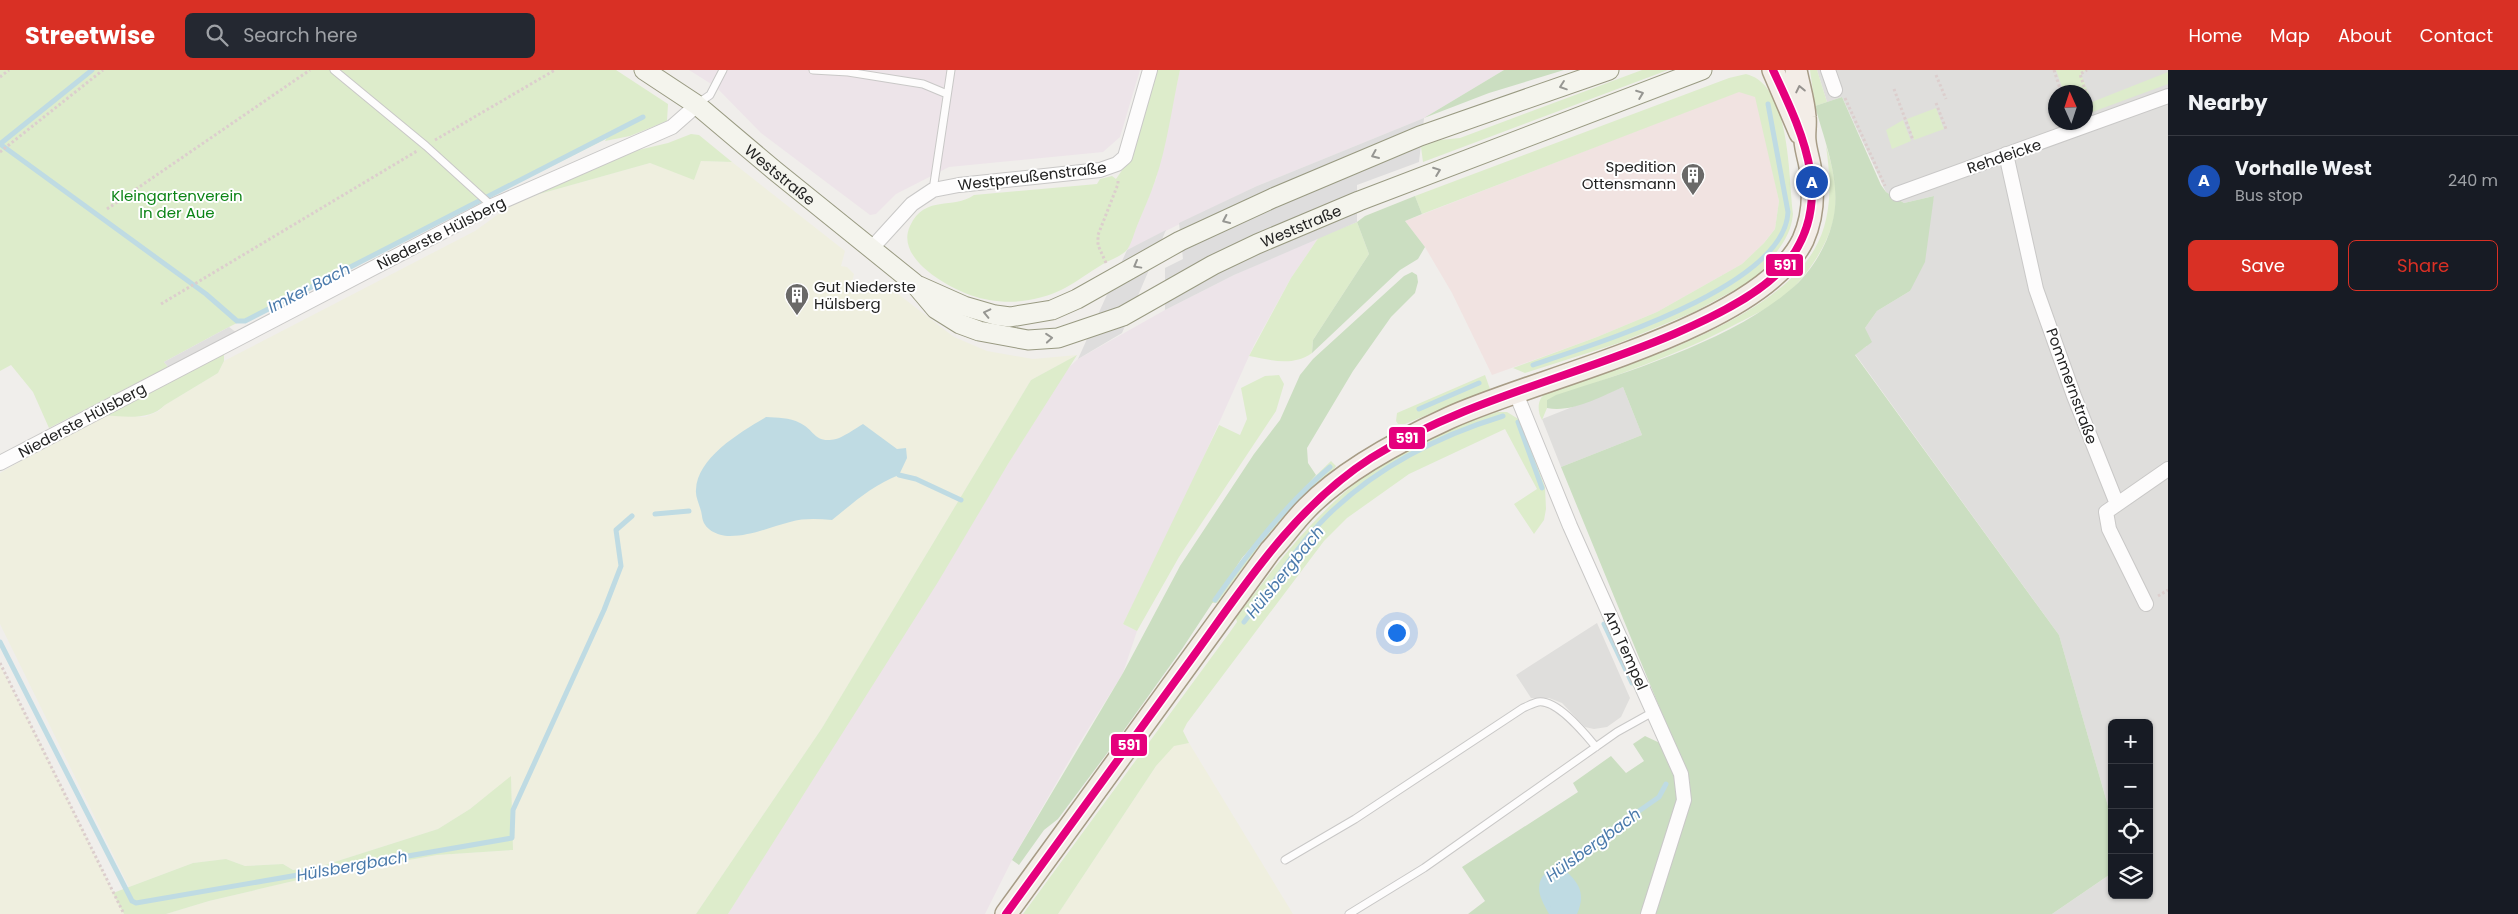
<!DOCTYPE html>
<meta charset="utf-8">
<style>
:root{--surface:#171b24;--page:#242831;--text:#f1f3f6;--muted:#9ea1a6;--line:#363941;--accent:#d93025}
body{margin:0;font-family:Poppins,sans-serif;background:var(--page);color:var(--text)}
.controls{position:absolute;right:15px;bottom:15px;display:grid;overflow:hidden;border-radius:8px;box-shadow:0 1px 4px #0004}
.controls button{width:45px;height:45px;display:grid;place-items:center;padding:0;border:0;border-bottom:1px solid var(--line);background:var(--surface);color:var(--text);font:25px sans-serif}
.compass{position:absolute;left:2048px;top:15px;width:45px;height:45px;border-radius:50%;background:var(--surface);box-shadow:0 1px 4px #0004;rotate:357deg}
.you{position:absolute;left:1396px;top:562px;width:18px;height:18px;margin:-12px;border:4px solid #fff;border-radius:50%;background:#1a73e8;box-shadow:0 0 0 8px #1a73e833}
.badge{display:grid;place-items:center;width:32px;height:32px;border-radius:50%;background:var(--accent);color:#fff;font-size:16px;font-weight:700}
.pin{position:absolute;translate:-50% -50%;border:2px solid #fff;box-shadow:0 1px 5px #0006}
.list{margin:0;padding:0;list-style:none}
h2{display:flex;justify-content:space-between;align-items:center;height:65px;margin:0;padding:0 20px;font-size:21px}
h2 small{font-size:16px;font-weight:400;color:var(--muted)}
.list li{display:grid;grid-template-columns:32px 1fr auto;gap:15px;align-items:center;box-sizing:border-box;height:90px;padding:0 20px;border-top:1px solid var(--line)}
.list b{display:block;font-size:19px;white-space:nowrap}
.list p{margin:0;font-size:16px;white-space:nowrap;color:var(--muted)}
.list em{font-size:16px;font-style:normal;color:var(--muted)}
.actions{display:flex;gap:10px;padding:15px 20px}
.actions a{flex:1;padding:11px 0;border:1px solid var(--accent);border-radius:8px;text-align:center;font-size:18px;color:var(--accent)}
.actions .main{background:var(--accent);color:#fff}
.icon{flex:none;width:28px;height:28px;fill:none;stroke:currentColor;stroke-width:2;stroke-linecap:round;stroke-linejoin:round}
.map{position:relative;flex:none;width:2168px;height:844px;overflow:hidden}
header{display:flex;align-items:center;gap:30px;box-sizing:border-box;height:70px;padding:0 25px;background:var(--accent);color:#fff}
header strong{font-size:24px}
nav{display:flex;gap:28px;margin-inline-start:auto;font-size:18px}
.search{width:350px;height:45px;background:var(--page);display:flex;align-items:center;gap:12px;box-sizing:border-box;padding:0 18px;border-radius:8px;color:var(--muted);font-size:19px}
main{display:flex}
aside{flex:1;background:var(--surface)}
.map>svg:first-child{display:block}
</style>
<header>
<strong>Streetwise</strong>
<div class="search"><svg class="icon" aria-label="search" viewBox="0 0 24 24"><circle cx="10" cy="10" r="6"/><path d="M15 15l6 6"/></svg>Search here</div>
<nav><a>Home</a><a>Map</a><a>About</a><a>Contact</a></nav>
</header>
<main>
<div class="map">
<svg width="2168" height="844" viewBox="0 0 2168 844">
<rect width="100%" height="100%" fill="#f0eeeb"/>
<path fill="#dfdedc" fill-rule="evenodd" d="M1817,0h351v844h-116l60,-41v22h37v-172h-37v97l-53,-185 -204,-281 12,-8 -2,-18 12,-17 33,-20 24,-95 -30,7 -18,-11 -44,-95 -15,5zM2056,22h30v30h-30z
M1623,317l19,48 -81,32 -19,-48z
M1597,553l33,75 -9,19 -14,10 -13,2 -9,-2 -23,-24 -13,-5h-18l-15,-23z"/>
<path fill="#f1e3e1" d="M1739,21l16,5 2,3 22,102 -4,28 -12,15 -21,20 -85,48 -60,25 -105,38 -40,-82 -27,-46 -20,-26z"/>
<path fill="#ede4e9" d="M689,0h451l-20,67 -17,15 -154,15 -53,27 -20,20 -6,1 -109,-82 -45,-46z
M1180,0h324l-80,48 -167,68 -130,64 29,-71z
M1319,167l-28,41 -37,67 -75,167 -56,112 14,7 -14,42 -46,74 -65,113 -27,54h-257l339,-545 11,-10 87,-49 69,-35z"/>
<path fill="#efefdf" d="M701,91l31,1 113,89 -4,15 6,1 7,7 -3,12 24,7 2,-8 4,-2 4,1 69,53 33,14 46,8 44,-4 -46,25 -209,348 -126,186h-530l43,-13 93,-22 135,-24 76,-5 -2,-73 -41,32 -32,20 -113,36 -32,5 -10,-6 -38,2 -19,-7 -33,4 -64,24 -129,-263v-151l100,-58 45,2 14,-6 6,-6 53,-32 6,-12 251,-130 43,-31 132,-37 44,16z
M0,595l42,81 82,168h-124z
M1189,673l104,171h-235l98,-148 18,-21z"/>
<path fill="#ddeccb" d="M0,0h616l52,34 -1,17 -37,15 -25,5 6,-12 -7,11 -375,187 -65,35 4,5 -119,61 -16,-36 -22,-27 -11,6z
M1157,0h23c-8,36 -13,77 -25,111 -5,15 -12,30 -18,45 -3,7 -6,20 -11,25 -5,5 -16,9 -23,13 -31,19 -42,32 -81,37 -16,2 -36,0 -52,-6 -24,-9 -75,-37 -60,-69 15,-32 43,-16 64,-31l123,-11 3,-5 12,-3 4,3 11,-16z
M1642,0h26l-245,92 -2,-15 19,-7 20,-2z
M1810,0h7l10,32 -12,4z
M2056,0h30l-5,4 11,28 76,-30v12l-81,30 -1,3v-25h-22z
M1746,4c45,11 42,101 47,140 -2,22 -15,37 -29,53l3,1 -14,12 -59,32 -75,31 -94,30 -12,-5 84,-31 60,-25 85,-48 22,-21 11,-14 4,-28 -24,-104 -16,-5 -317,122 -7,-18 314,-118z
M1936,38l8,21 -30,11 -7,-21z
M1903,50l8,21 -19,8 -6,-19z
M691,64l8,1 33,27 -31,-1 -7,19 -44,-17 -132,37 112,-48 38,-9z
M1826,76c8,24 14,54 6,79 -7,23 -23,47 -40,64 -15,15 -36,25 -54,34 -61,33 -127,54 -191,77v8l-5,12c-5,-9 -5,-21 4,-27 14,-8 39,-12 55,-18 65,-23 177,-63 213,-125 19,-32 17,-69 12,-104z
M1357,152l12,32 -56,86 -1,13c-20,14 -41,7 -63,3l42,-78 28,-41z
M224,280v11l-6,12 -53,32c-17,17 -43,11 -65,10z
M1077,285l-69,109 -70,118 -210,332h-32l126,-186 209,-348z
M1279,305l5,9 -8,27 -97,146 -42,74 -14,-7 96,-199 21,10 7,-16 -6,-31 24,-12z
M1485,305l5,14 -85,35h-7l-2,-3 1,-8z
M1497,342h10l13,8 25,67 1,22 -2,11 -10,14 -20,-30 23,-15 -32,-60 -96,45 -62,44 -23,23 -137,182 -4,8 6,12 -15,3 -18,20 -98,148h-35l207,-282 7,-10 -1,-4c50,-67 100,-133 176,-172 27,-14 56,-24 85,-34z
M1331,391l5,5 -4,6 -30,28 -7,3 -34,41 -44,59h-7c36,-51 75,-99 121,-142z
M511,706l2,74 -76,5 -135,24 -93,22 -43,13h-42l-11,-21 80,-30 33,-4 19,7 38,-2 10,6 32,-5 113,-36 32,-20z"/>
<path fill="#cbdec1" d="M1504,0h60l-75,23 -65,25z
M1842,27l39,88 5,7 18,11 30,-7 -9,66 -15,29 -33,20 -12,17 7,14 -17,13 204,280 53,185v53l-60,41h-401l39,-120v-12l-129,-315 81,-32 -19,-48c-23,10 -51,26 -76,21v-8l9,-5c73,-23 176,-55 234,-105 19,-15 36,-42 42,-66 11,-39 -7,-81 -17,-118z
M1415,126l7,18 -17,7 20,26 -7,12 -18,11 -88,83 1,-13 56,-86 -12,-32 8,-6z
M1412,202l5,3 1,7 -3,11 -24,24 -38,54 -46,77 1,15 8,12 -74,83 -60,91 -68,95 -56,75 -14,11 -25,35 -7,-5 111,-187 57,-107 74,-112 26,-34 20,-45 13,-16 91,-83z
M1645,666l17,8 14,31 3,20 -37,119h-174l17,-13 -23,-34 116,-75 -5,-9 38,-27 15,17 18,-12 -11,-17z"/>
<path fill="#e0dfde" d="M229,257l8,6 -67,36 -6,-7z"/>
<path fill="#bfdbe3" d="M766,347c12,1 23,0 34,6 15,7 14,21 36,16 6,-1 20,-11 27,-15l34,25 9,-1 1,10 -8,17c-26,10 -46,28 -67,45 -14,-1 -28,-2 -42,2 -20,5 -39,14 -60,14 -13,0 -27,-7 -28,-20 -1,-9 -7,-18 -6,-26 1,-33 45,-58 70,-73z
M1567,802c14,13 18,24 10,42h-25c-5,-8 -19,-31 -6,-38 5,-3 15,-3 21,-4z"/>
<path fill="#dedddd" d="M1424,48l-5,44 -62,23v37l-123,53 -69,35v-42l18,-9 -4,-36 78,-37z
M1166,160l-44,103 -44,26 49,-109z"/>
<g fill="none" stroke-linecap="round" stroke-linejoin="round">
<path stroke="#bfdbe3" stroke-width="5" d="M0,74l206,150 31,27h8l398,-204
M0,74l92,-74
M1533,295c61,-21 252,-78 255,-153l-20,-108
M1419,339l60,-26
M1518,352l24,66
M899,405l17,4 45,21
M655,444l34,-3
M1215,530c33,-47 70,-95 115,-133
M1244,552c27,-34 51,-74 82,-105 49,-49 112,-81 177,-101
M1604,554l28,59
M0,572l132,259 4,2 376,-65 1,-28 91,-200 17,-44 -5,-36 16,-14
M1552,844c-7,-12 -16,-26 -6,-38l113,-79 7,-13"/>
<g stroke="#c9c8c7" stroke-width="9">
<path id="lane" d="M334,0l92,76 66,60
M813,0l35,2 75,12 24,10
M697,34l13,-9 13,-25
M933,120l18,-120
M1285,790l70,-41 168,-111c5,-2 10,-5 15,-6 19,-3 47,32 58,45
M1349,844l75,-46 193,-136 36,-20"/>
</g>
<g stroke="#c9c8c7" stroke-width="16">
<path id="street" d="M1828,0l7,20
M2006,84l30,135 38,107 43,108
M1897,124l271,-98
M871,179l41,-45 21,-14 26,-5 141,-15 17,-6 8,-7 25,-87
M1515,321l55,135 111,248 3,26 -36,114
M0,393l492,-257 180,-79 25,-22
M2146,534l-37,-75 -3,-17 62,-43"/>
</g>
<g stroke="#999a82" stroke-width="21">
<g id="secondary">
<path id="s1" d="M644,0l53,35 77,65 140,113 22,26 24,15 19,7 49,9 30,-2 65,-22 90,-51 44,-21 102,-43 343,-131"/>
<path d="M919,216l45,20 31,9 15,2 42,-7 25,-11 103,-58 93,-43 147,-62 189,-66"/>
</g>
</g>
<g stroke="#a79c86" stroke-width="24">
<path id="primary" d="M1773,0l27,63
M1006,844l264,-363c13,-14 24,-30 37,-43 36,-37 96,-69 142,-90 89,-41 311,-89 354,-178 9,-20 11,-45 8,-67 -1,-11 -5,-21 -6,-32 -1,-8 1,-16 0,-24 -1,-16 -6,-31 -9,-47"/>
</g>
<path stroke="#dccecd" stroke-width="3" stroke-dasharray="2.5 2.5" stroke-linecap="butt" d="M2054,0l7,22
M1936,5l10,24
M0,7l9,-7
M1894,19l19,51
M1845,28l40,88
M1936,33l10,26
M2086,35l3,-3 -9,-28 7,-4
M435,70l120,-70
M0,82l103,-82
M107,139l203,-139
M1106,193l-8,-18v-10l20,-51v-4
M161,234l256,-153
M2158,526l10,-6
M0,593l124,251"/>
<use href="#lane" stroke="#fdfcfc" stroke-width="7"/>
<use href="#street" stroke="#fdfcfc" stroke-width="14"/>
<use href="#secondary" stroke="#f4f4ed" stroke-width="19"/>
<use href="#primary" stroke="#f3ede7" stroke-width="21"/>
<g stroke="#fff" stroke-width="11">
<path id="bus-1" d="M1006,844c59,-82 119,-163 178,-245 56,-76 106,-159 187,-211 93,-58 203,-81 303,-124 35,-15 82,-37 108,-65 56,-63 22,-133 -9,-199"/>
</g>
<use href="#bus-1" stroke="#e5007d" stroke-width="8"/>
</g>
<defs><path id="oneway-chevron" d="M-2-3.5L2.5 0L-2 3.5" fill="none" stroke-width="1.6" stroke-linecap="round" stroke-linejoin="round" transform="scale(1.25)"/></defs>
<g stroke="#969692">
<use href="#oneway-chevron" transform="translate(1563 16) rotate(161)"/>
<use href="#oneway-chevron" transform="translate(1640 24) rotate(-21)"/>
<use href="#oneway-chevron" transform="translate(1375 85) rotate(157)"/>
<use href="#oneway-chevron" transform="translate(1437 101) rotate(-21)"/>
<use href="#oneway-chevron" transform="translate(1226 150) rotate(155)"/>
<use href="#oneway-chevron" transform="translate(1137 195) rotate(151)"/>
<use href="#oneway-chevron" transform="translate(987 243) rotate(-167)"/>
<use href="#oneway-chevron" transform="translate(1049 268) rotate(-5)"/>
</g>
<use stroke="#95928e" href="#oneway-chevron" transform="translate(1800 19) rotate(-102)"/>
<defs>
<g id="building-pin" transform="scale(1.25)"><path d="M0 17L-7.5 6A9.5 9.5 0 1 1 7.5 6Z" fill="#6a6968" stroke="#fff"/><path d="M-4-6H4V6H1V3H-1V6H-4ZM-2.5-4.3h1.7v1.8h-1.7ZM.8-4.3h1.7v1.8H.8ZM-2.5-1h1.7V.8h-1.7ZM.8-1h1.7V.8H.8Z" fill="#fff"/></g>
</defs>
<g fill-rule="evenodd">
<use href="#building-pin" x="1693" y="105"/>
<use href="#building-pin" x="797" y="225"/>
</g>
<g text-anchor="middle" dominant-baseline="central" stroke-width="4" stroke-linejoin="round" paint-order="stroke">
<g font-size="15" fill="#222" stroke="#fff">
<text transform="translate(2004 86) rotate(-19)">Rehdeicke</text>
<text stroke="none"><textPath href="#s1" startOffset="172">Weststraße</textPath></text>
<text transform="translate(1032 106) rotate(-7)">Westpreußenstraße</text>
<text stroke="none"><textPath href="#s1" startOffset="775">Weststraße</textPath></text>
<text transform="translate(441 163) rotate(-27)">Niederste Hülsberg</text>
<text transform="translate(2072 316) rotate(70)">Pommernstraße</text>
<text transform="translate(82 350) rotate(-28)">Niederste Hülsberg</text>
<text transform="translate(1626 580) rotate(66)">Am Tempel</text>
</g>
<g font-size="15" fill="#222" stroke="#fff" text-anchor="end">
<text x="1676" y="96">Spedition<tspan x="1676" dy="17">Ottensmann</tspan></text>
<text x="814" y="216" text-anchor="start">Gut Niederste<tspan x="814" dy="17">Hülsberg</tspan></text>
</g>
<g font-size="15" fill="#0c8416" stroke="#fff">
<text x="177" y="125">Kleingartenverein<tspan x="177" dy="17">In der Aue</tspan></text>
</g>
<g font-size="16" font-style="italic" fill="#4a7aab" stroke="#fff">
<text transform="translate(309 218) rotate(-27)">Imker Bach</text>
<text transform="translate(1285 502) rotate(-51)">Hülsbergbach</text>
<text transform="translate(1593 775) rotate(-36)">Hülsbergbach</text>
<text transform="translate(352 796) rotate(-10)">Hülsbergbach</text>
</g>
</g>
<g stroke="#fff" stroke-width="2">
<rect x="1765" y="183" width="39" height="24" rx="5" fill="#e5007d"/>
<rect x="1388" y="356" width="38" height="24" rx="5" fill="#e5007d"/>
<rect x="1110" y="663" width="38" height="24" rx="5" fill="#e5007d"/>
</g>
<g font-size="14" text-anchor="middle" font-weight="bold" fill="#fff">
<text x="1785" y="200">591</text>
<text x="1407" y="373">591</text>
<text x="1129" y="680">591</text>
</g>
</svg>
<div class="controls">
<button>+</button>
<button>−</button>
<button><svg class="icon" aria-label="locate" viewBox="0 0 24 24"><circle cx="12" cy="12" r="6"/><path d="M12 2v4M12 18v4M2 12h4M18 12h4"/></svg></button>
<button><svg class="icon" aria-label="layers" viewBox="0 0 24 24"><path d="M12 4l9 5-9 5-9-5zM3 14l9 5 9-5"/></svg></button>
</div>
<svg class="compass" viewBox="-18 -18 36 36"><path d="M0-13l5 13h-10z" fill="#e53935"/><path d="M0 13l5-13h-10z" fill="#9ea1a6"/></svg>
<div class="you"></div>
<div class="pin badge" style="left:1812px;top:112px;background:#1a4fb4">A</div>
</div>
<aside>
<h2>Nearby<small></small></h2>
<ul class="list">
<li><span class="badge" style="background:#1a4fb4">A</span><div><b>Vorhalle West</b><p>Bus stop</p></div><em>240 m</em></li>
</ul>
<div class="actions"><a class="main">Save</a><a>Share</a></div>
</aside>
</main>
